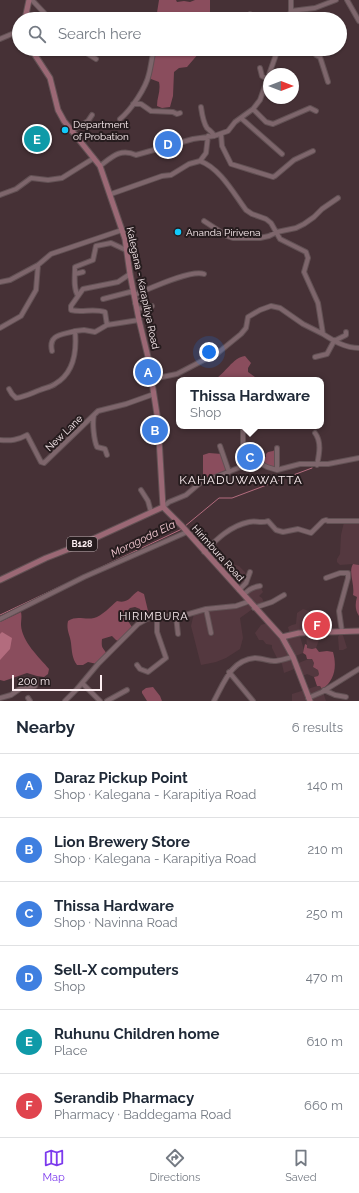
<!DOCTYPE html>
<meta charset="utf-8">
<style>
:root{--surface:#fff;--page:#f6f6f7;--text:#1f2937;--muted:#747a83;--line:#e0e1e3;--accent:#7c3aed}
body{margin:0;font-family:Raleway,sans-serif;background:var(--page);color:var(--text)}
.compass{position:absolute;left:263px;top:68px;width:36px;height:36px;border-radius:50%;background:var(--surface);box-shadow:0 1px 3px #0004;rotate:90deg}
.scale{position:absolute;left:12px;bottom:10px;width:90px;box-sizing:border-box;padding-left:4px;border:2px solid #fdeff2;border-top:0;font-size:11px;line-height:14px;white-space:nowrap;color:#fdeff2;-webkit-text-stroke:3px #261c1e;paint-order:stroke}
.you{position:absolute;left:209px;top:352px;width:14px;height:14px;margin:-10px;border:3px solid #fff;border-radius:50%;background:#1a73e8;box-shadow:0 0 0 6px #1a73e833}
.badge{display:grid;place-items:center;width:26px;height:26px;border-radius:50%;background:var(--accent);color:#fff;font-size:13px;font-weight:700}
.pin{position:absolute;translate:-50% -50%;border:2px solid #fff;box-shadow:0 1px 4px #0006}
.popup{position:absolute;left:176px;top:377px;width:148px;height:52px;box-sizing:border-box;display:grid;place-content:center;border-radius:8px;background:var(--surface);filter:drop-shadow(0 1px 3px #0005);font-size:13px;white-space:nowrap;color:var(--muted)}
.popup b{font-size:15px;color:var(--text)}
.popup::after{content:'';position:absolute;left:50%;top:100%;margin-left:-8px;border:8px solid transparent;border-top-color:var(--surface)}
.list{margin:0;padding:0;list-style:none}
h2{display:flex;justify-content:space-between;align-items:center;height:52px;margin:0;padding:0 16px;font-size:17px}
h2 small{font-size:13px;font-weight:400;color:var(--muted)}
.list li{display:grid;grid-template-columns:26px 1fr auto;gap:12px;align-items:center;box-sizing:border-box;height:64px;padding:0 16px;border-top:1px solid var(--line)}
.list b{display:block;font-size:15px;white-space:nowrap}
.list p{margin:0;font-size:13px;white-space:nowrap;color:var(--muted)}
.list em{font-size:13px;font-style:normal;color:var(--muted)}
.icon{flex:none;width:22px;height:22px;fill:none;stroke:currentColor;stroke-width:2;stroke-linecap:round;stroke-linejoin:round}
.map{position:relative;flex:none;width:359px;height:701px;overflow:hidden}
.search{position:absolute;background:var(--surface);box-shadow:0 1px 3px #0004;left:12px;right:12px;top:12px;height:44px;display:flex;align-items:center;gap:10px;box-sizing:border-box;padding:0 14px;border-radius:22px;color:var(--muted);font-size:15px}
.sheet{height:436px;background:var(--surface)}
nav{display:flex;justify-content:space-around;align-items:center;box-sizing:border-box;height:56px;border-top:1px solid var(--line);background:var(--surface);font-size:11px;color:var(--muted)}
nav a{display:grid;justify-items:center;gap:2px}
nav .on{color:var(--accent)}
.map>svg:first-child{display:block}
</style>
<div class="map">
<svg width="359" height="701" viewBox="0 0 359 701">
<rect width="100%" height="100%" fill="#463136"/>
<path fill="#54383f" d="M359,521v44l-6,-1 -13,1 -3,-3v-3l3,-5 1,-19 3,-13z
M217,549l5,6 4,8h4l9,3 6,6 3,8 -4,5 -9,-7 -2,3 -24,-25 3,-5z
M260,586l3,6 -4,4 3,2 3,7 -11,3 -14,10 3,20 -3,11 -14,9 -10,4 -15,3 -10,-39 3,-13 42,-7 13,-5 -5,-6 3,-4z
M303,609l6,2 2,4 1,17h10l-6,16 -4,1 -5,-1 -1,-15h-7l5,17 -1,3 -10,4 3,7 15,-6 3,5 -1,4 5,3 1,4 -1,2 -4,1 -7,-3 -6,3 -4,-9 -13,5 -2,-9 -4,-4 -6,-12v-3l-6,-1 -3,-4h-4l-4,-7 6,-8 7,-2 13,14 9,-3 -2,-7 4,-2 4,-1 1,-11z
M341,632h1l5,16 -4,2h-4l-1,-13z
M317,686h3l2,3 4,12h-34v-7z"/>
<path fill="#8a4d5d" d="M159,0h17l1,2 7,-1 6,1 5,-2h15v19h-54z
M154,49h56v3l-11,1 -12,14 -8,1 -5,4 -1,24 -3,11 -8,1 -5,-2c0,-9 4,-15 2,-24l-8,-3 -2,-4z
M245,356l6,7 -3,5v4l7,5 -1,3h-40c12,-7 18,-22 31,-24z
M277,448v22l-19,-8 4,-4 4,-1v-3l2,-2 5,-1z
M209,453l13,1 7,18 -26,10v-27z
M353,564l6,1v51c-4,-6 -4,-12 -2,-19l-4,-2c2,-11 -5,-23 0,-31z
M138,591l6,3 5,21 -2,3 -3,-1 -4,-8 -5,-2 -5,1 -5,5 1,5 6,9 -12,15 -4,-2 -4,-4 -10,3c-1,10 1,8 5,15l-10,10 -9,-2 -5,3h-6c-5,-7 -5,-13 -6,-22 -1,-8 -5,-13 -3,-22 9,-6 16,-1 26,-3 8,-2 17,-12 23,-17 12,3 13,-5 21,-10z
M21,612c1,5 0,8 0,13 1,17 18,32 28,44l-1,5 -4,3 -7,-1 -10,-3 -23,8 -4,-1v-58z
M305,644l2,1v3l5,1 4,-1 3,4 8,-1 6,1c4,14 2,29 -11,37l-2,-3h-3l-3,-9 4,-1 1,-2 -1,-4 -5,-3 1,-4 -2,-4h-5l-1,-4 -3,-2z
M153,687l7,9 2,5h-15l-5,-8v-2l4,-3z"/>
<path fill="#b36c7e" d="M2,632l10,6 -2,11 -10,11v-26z"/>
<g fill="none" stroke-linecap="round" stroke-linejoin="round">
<path stroke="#b36c7e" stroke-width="1" d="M184,527l35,-29h13l80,-30
M0,615l182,-86"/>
<g stroke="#625154" stroke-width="6">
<path id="minor" d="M32,0l18,19
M347,0l12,21
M291,11l24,-3 21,-8
M53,19c6,-3 16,-6 21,0
M245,19l5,-5 8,5
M288,19l3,-8v-11
M0,39l19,-8
M87,49l1,5 8,5
M316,49v6l4,2 8,25
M109,50v-1
M260,68l2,8 5,3
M133,104h8l10,7 22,1 4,2 3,-1
M201,107c1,7 2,15 6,21 3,3 6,4 7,8
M253,109l13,13 7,2 37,-16 6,3
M241,118l41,36
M120,119c11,-9 26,-31 29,-45 2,-8 3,-17 5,-25
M71,131l17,-10 4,-6
M221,134l1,12 9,18 42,13 2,-1 19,-16 19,-9
M200,161c20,7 34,33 46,49l6,4 14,5 5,4 9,16 26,13 2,6 -4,14 14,31 5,31c11,7 22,14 36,14
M100,166c12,-9 20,-18 36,-11l57,-16 21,-3 14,-5 7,-9 18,-13 7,-9 18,-51
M111,194l51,-18 9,-1 18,-11 11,-3 6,-8 2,-17
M0,195l16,-6 15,-11 17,2 14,-2 32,-20
M204,221l23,15 6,2h27l9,-2 8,-4 19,-4 8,-4 10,-7 8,-8 16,-11
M75,274l8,-2
M0,282l10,-2 28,-15 13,-11 71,-24
M134,295c15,-6 57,-26 70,-21
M78,296c-5,-8 -3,-20 -3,-29l18,-7 3,-14 15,-3 15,7
M103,299l27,-7 3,1
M135,303l10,-5
M137,309l15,-3
M107,325l32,-5
M0,328l21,-12 15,-26 2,-25
M52,351c-4,-17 10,-16 23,-20
M315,357l12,-3 7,-13 12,-6v-3
M152,379l25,-5 42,-22 22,-18 5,-6 2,-11 12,-7 11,-4 9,2 23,16 20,10
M9,389l3,5 4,4c9,-1 16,-5 24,-8 5,-2 11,-3 15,-6 19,-11 22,-32 20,-53l9,-1 11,2 12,-7 -2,-13c-12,-4 -23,1 -34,-2v-4l12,-17 35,-7 12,-8
M94,415c-2,8 0,25 3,32l8,2 2,6
M315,433c7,9 4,22 2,32
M0,440c11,1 18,0 27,-5l14,27 3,1 54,-52 28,-7 28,-10
M220,446l9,26
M277,448v22
M241,466l4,-15 -2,-7v-18
M141,490l7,11 3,11
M163,507l6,-5 17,-7 14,-12 51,-20 7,-1 9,5 10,3 23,-6h28l31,-6
M204,552c13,-13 26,-26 45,-30 7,-2 11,2 19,-1l8,9 7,2 15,-3 13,4 12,-12 3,-1 2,1h31
M326,578l14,-5h8v5l-9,33 3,21
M239,590l7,-7 4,-11
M244,595c4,-6 9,-8 16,-9
M254,608l18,-6 12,-7
M206,609l5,24
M176,616l2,18
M0,619l84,-42 103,-45
M137,665l3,4 8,3 18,-14 -9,-26v-16
M229,672l24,29
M82,683l18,18
M324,690l11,5 11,2
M0,698l11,-3 10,-7 14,-2
M28,698l2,3
M308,698l14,-6 37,-23
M65,701l12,-12 21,-25 40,-40 9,-5 10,-3h25l24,-7 30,-3 14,-5
M107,701l20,-11
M214,701c10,-18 17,-41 41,-43 7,0 13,3 19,3 6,0 13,-3 19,-4"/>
</g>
<g stroke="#625154" stroke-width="7">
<path id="major" d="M25,19l4,-19
M31,49l19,29 8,32 6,11 36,45 25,73 5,35 9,46 9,37 10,64 5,86
M163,507l18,18 101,112 11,20 17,44
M0,580l46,-22 36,-14 81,-37
M282,637l17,-4 60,-2"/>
</g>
<use href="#minor" stroke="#7e666c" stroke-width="4"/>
<use href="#major" stroke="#9b6875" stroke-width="5"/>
</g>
<g fill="#11cafb" stroke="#261c1e" stroke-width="1.5">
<circle cx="65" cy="130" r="4"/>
<circle cx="178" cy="232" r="4"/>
</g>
<g text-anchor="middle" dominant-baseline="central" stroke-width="4" stroke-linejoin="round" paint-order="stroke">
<rect fill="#261c1e" stroke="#bcb0b2" stroke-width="1" x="67" y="537" width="30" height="14" rx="3"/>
<g font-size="9" font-weight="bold" fill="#fdeff2">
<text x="82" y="544">B128</text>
</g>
<g font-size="10" fill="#fdeff2" stroke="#261c1e" text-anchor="start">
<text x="73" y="124">Department<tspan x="73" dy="12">of Probation</tspan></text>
<text x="186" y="232">Ananda Pirivena</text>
</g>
<g font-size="10" fill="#fdeff2" stroke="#261c1e">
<text transform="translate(143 288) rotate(78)">Kalegana - Karapitiya Road</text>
<text transform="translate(64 433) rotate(-44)">New Lane</text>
<text transform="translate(218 553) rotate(48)">Hirimbura Road</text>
</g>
<g font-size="11" font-style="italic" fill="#f5cbd4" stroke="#261c1e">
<text transform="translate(143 539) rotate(-26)">Moragoda Ela</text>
</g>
<g font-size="11" letter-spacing="1" fill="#fdeff2" stroke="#261c1e">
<text x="154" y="616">HIRIMBURA</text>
</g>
<g font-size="12" letter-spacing="1" fill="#fdeff2" stroke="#261c1e">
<text x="241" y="480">KAHADUWAWATTA</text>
</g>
</g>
</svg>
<svg class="compass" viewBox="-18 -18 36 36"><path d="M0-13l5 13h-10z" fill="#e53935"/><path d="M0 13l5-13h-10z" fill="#747a83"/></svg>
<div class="scale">200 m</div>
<div class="you"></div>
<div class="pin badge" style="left:148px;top:372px;background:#3f7fe0">A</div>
<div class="pin badge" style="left:155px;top:430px;background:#3f7fe0">B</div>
<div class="pin badge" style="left:250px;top:457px;background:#3f7fe0">C</div>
<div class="popup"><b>Thissa Hardware</b>Shop</div>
<div class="pin badge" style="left:168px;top:144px;background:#3f7fe0">D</div>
<div class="pin badge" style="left:37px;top:139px;background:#0f9aa8">E</div>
<div class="pin badge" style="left:317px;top:625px;background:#e0444e">F</div>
<div class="search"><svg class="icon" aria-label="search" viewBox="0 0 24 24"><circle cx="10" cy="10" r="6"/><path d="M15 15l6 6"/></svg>Search here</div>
</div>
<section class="sheet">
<h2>Nearby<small>6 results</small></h2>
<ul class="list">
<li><span class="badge" style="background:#3f7fe0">A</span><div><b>Daraz Pickup Point</b><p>Shop · Kalegana - Karapitiya Road</p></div><em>140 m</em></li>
<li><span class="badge" style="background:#3f7fe0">B</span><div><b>Lion Brewery Store</b><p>Shop · Kalegana - Karapitiya Road</p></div><em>210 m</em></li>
<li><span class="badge" style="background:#3f7fe0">C</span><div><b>Thissa Hardware</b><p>Shop · Navinna Road</p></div><em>250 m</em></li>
<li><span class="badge" style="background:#3f7fe0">D</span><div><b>Sell-X computers</b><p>Shop</p></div><em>470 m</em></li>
<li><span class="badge" style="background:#0f9aa8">E</span><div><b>Ruhunu Children home</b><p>Place</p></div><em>610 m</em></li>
<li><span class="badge" style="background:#e0444e">F</span><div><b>Serandib Pharmacy</b><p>Pharmacy · Baddegama Road</p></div><em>660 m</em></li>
</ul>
</section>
<nav>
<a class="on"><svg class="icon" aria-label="map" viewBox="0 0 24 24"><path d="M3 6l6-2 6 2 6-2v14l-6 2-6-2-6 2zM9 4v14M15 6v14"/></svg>Map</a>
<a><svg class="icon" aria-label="directions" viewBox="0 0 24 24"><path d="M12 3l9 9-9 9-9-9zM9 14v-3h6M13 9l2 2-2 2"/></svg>Directions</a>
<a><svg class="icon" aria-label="saved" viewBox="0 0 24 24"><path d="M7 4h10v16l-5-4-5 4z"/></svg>Saved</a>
</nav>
